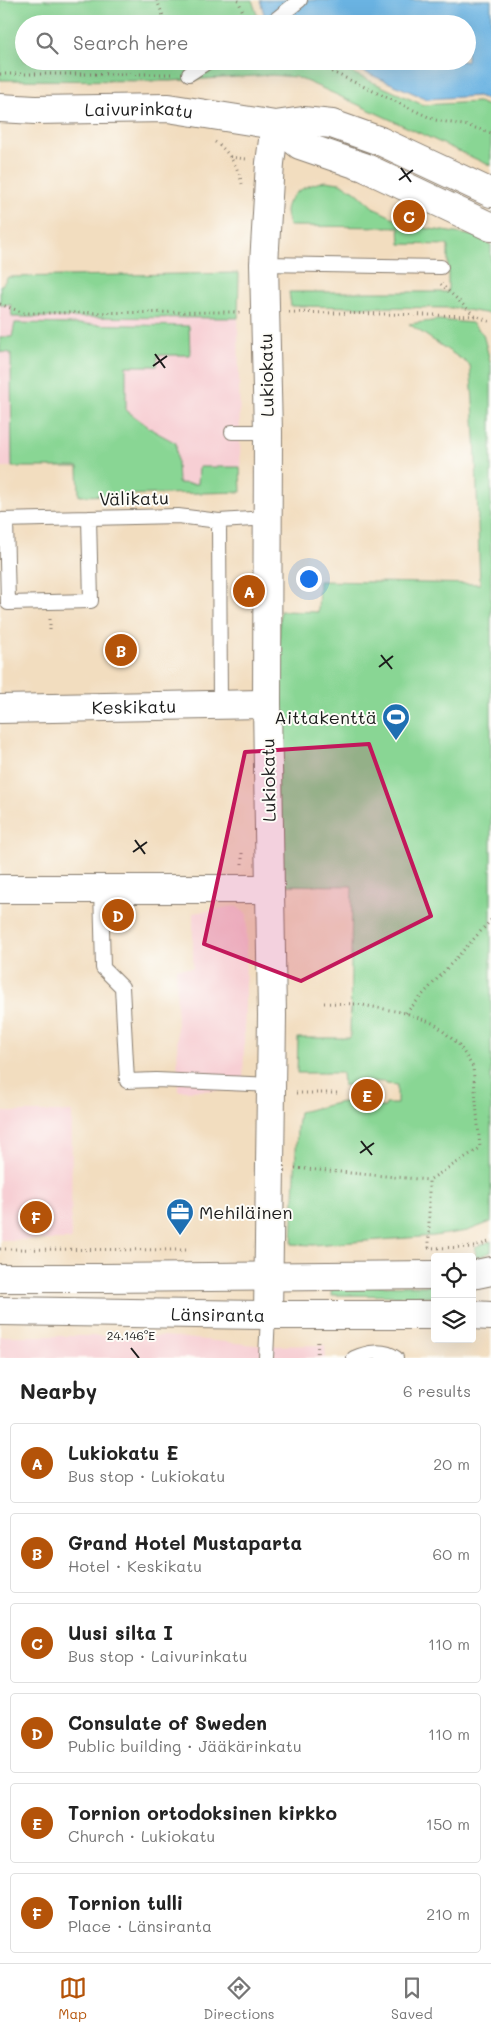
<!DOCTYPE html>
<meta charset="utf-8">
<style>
:root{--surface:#fff;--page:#f2f2f2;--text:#222;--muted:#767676;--line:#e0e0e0;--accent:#b45309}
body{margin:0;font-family:Mali,sans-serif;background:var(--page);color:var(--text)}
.controls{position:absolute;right:15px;bottom:15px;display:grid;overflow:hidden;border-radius:5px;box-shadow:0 5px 20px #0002}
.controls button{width:45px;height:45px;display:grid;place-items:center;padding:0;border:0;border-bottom:1px solid var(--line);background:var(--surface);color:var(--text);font:25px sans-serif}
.you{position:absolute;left:308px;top:578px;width:18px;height:18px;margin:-12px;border:4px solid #fff;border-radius:50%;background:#1a73e8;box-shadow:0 0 0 8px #1a73e833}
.badge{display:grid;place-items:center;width:32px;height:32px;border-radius:50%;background:var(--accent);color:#fff;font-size:16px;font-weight:700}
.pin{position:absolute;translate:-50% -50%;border:2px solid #fff;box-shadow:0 1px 5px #0006}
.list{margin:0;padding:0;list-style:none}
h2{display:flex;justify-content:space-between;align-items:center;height:65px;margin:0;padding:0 20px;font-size:21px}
h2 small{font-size:16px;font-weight:400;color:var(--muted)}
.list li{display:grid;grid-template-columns:32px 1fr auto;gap:15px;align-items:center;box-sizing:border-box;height:80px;margin:0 10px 10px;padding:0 10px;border:1px solid var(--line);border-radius:5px}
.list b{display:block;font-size:19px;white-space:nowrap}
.list p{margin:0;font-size:16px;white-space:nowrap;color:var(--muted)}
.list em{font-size:16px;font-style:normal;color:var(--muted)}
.icon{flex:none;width:28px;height:28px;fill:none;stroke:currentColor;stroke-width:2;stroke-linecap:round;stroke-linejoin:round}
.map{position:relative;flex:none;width:491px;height:1358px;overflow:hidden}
.search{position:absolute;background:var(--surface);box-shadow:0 5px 20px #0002;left:15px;right:15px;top:15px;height:55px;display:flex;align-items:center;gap:12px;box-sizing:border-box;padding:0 18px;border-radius:28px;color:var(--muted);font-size:19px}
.sheet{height:605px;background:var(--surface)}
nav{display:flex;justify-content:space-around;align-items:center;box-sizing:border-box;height:70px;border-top:1px solid var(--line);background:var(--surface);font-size:14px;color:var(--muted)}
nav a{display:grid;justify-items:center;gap:2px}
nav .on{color:var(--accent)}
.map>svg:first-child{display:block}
</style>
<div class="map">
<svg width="491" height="1358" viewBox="0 0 491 1358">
<rect width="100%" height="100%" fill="#fdfcf7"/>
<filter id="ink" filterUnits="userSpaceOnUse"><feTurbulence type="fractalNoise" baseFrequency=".02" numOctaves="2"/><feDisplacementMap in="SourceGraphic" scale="10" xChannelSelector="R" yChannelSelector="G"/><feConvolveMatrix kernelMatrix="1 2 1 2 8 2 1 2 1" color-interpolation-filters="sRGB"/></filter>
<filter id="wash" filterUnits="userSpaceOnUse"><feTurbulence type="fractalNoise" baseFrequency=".0096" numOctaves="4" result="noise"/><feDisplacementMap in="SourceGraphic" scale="20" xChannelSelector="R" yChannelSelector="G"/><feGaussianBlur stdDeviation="1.12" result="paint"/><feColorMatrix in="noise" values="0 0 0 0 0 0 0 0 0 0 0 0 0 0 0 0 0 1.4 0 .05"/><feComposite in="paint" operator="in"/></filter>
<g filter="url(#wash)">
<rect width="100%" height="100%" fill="#f2ddbf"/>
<path fill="#f7cfd4" d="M0,305h12v12l226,1 3,174 -162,4 -1,-29h-78z
M236,906l11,8 -4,176 -65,1 -2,-123h17v-55z
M0,1112h72l-1,128h-71z
M0,1336h165l101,10 59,-1 1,13h-326z"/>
<path fill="#89d694" stroke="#527958" d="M0,0h252l5,15 7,9h-240v37h302l97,44 55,-3 13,5v59l-167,-77 -28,-12 -24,-2 -102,6 -170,-1z
M325,181l15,2 15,8 20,18 36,17 64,10 16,9v69l-37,-6 -163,-2 -2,-14h159v-47l-48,-1 -1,-17 -110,-1c-1,-4 -3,-11 -3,-16 3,-19 23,-25 39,-29z
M239,273l-1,45 -226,-1 -1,-12h-11v-20h2l6,-8z
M439,320l33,3 11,11 8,31v857l-24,9 -33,5 -121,9 -21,-1 5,-116 2,-16 43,-10h17v5h26l1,-3h11v-19l-11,-1 -1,-2 -26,-1v5l-16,-1 -1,-12h-45l1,-35h52l2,-152 -79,-1 7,-274 38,1 1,-31 161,3c-3,-73 -3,-146 -10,-219l-61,-41z
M15,323l174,3 1,29h-32l-1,11h-31v44l28,21 22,12 2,40 20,1 1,-17h41l1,25 -162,4 -1,-29h-66l-1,-114 -11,-1v-15h12z
M491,1241v11l-15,6 -1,-11z
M332,1285l103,1v10l-104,-1z"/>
<path fill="#6ab3e2" stroke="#43687f" d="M260,0h231v101l-13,-5 -51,3 -88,-38h128v-37h-195l-8,-10z"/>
</g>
<g filter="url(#ink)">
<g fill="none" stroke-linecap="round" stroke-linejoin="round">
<g stroke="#877c6e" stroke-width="16">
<path id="service" d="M270,24l30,-24
M189,74l20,-13
M264,264l177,3
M232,432h36
M0,520l178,-4 41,5 49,-3
M6,520l2,83 83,-2 -2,-83
M219,521l1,185
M101,888l2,80 19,19 5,94 29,-1 115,5
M266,1358l2,-43
M354,1358c13,-6 30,-9 42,0"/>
</g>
<g stroke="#877c6e" stroke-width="30">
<g id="minor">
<path id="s1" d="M0,709l267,-5"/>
<path d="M0,889h269"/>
<path d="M268,1315l4,-300 -5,-311 1,-272 -4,-168 6,-101 5,-38"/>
</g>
</g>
<g stroke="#877c6e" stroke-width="30">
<g id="tertiary">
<path id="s2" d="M0,108l35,2 133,-2 107,17 28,-4 29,3 48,17 111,52"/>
<path d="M275,125l25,20 64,22 127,60"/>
<path d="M472,1275l19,-4"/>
<path d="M0,1278h103l332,-3"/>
<path id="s3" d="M0,1311l268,4h167"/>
<path d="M472,1315l19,1"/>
</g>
</g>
<path stroke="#877c6e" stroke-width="3" stroke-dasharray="1 4" stroke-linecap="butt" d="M157,0l9,24
M238,0l10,24
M309,61l126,59 34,6 22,7
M0,74h171
M215,142c15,10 23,26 27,42
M230,157l16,2
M441,284l34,32
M0,304l24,9 216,-1
M289,312l187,4 15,6
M50,630v-12
M242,864v-14
M324,1003l33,1 49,9 29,11 24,21 14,22 7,81 -51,32v68
M406,1013l85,-93
M296,1093h42
M295,1168l134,12
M428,1248l47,-1 16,-6
M0,1249l189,1
M317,1358l1,-18"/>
<use href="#service" stroke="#fff" stroke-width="14"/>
<use href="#minor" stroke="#fff" stroke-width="28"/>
<use href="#tertiary" stroke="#fff" stroke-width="28"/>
</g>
</g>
<path fill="#c2185b" fill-opacity="0.2" stroke="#c2185b" stroke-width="4" stroke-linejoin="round" d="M369,744l62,172 -130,65 -97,-37 41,-192z"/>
<path fill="none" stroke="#1c1c1c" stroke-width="2" d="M401,168l10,14M399,180l14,-10M155,354l10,14M153,366l14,-10M381,655l11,14M379,667l14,-11M135,840l10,14M133,852l14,-10M361,1141l11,14M360,1153l14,-10M131,1348l8,10"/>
<defs>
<g id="stadium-pin" transform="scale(1.4375)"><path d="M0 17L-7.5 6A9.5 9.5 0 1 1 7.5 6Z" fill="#1f6fb2" stroke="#fdfcf7"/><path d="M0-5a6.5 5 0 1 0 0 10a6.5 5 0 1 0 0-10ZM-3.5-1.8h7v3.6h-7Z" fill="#fff"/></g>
<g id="office-pin" transform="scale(1.4375)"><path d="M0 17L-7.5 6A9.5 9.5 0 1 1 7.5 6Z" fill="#1f6fb2" stroke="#fdfcf7"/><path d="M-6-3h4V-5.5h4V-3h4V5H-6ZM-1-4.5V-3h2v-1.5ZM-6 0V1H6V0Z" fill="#fff"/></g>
</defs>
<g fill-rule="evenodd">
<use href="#stadium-pin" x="396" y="717"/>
<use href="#office-pin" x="180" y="1212"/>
</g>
<g text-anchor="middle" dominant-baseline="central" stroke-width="4" stroke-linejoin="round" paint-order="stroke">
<g font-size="18" fill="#1c1c1c" stroke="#fdfcf7">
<text stroke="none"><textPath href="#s2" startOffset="139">Laivurinkatu</textPath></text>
<text transform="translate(266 375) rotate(-91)">Lukiokatu</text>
<text transform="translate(134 498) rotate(-1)">Välikatu</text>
<text stroke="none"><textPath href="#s1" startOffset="134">Keskikatu</textPath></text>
<text transform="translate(268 780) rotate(-91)">Lukiokatu</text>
<text stroke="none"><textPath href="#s3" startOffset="218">Länsiranta</textPath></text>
</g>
<g font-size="18" fill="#1c1c1c" stroke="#fdfcf7" text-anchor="end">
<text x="377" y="717">Aittakenttä</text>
<text x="199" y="1212" text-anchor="start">Mehiläinen</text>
</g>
</g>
<g font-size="12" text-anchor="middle" fill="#1c1c1c" stroke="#fdfcf7" stroke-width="4" stroke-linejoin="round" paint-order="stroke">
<text x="131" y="1340">24.146°E</text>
</g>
</svg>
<div class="controls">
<button><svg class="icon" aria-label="locate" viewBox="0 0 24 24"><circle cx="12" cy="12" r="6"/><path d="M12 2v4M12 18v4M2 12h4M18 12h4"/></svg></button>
<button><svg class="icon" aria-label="layers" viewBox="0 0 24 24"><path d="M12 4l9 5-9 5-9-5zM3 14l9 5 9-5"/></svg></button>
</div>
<div class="you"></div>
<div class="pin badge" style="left:249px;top:591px">A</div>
<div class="pin badge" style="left:121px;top:650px">B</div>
<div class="pin badge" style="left:409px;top:216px">C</div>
<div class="pin badge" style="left:118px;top:915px">D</div>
<div class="pin badge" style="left:367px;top:1095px">E</div>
<div class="pin badge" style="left:36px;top:1217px">F</div>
<div class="search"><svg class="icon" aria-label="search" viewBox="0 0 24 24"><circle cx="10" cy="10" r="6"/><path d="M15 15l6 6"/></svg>Search here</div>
</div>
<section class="sheet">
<h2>Nearby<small>6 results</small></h2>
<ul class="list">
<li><span class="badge">A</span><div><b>Lukiokatu E</b><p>Bus stop · Lukiokatu</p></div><em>20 m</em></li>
<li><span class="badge">B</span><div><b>Grand Hotel Mustaparta</b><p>Hotel · Keskikatu</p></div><em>60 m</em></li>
<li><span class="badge">C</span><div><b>Uusi silta I</b><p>Bus stop · Laivurinkatu</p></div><em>110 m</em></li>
<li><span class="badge">D</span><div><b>Consulate of Sweden</b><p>Public building · Jääkärinkatu</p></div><em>110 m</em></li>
<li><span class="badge">E</span><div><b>Tornion ortodoksinen kirkko</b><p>Church · Lukiokatu</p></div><em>150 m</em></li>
<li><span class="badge">F</span><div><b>Tornion tulli</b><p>Place · Länsiranta</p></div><em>210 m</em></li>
</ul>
</section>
<nav>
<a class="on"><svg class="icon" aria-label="map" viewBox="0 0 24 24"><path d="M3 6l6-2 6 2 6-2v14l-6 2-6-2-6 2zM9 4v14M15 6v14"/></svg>Map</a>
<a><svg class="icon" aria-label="directions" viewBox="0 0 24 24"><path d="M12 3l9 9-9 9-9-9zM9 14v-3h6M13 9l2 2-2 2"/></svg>Directions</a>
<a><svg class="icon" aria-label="saved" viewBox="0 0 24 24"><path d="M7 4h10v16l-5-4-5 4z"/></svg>Saved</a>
</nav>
